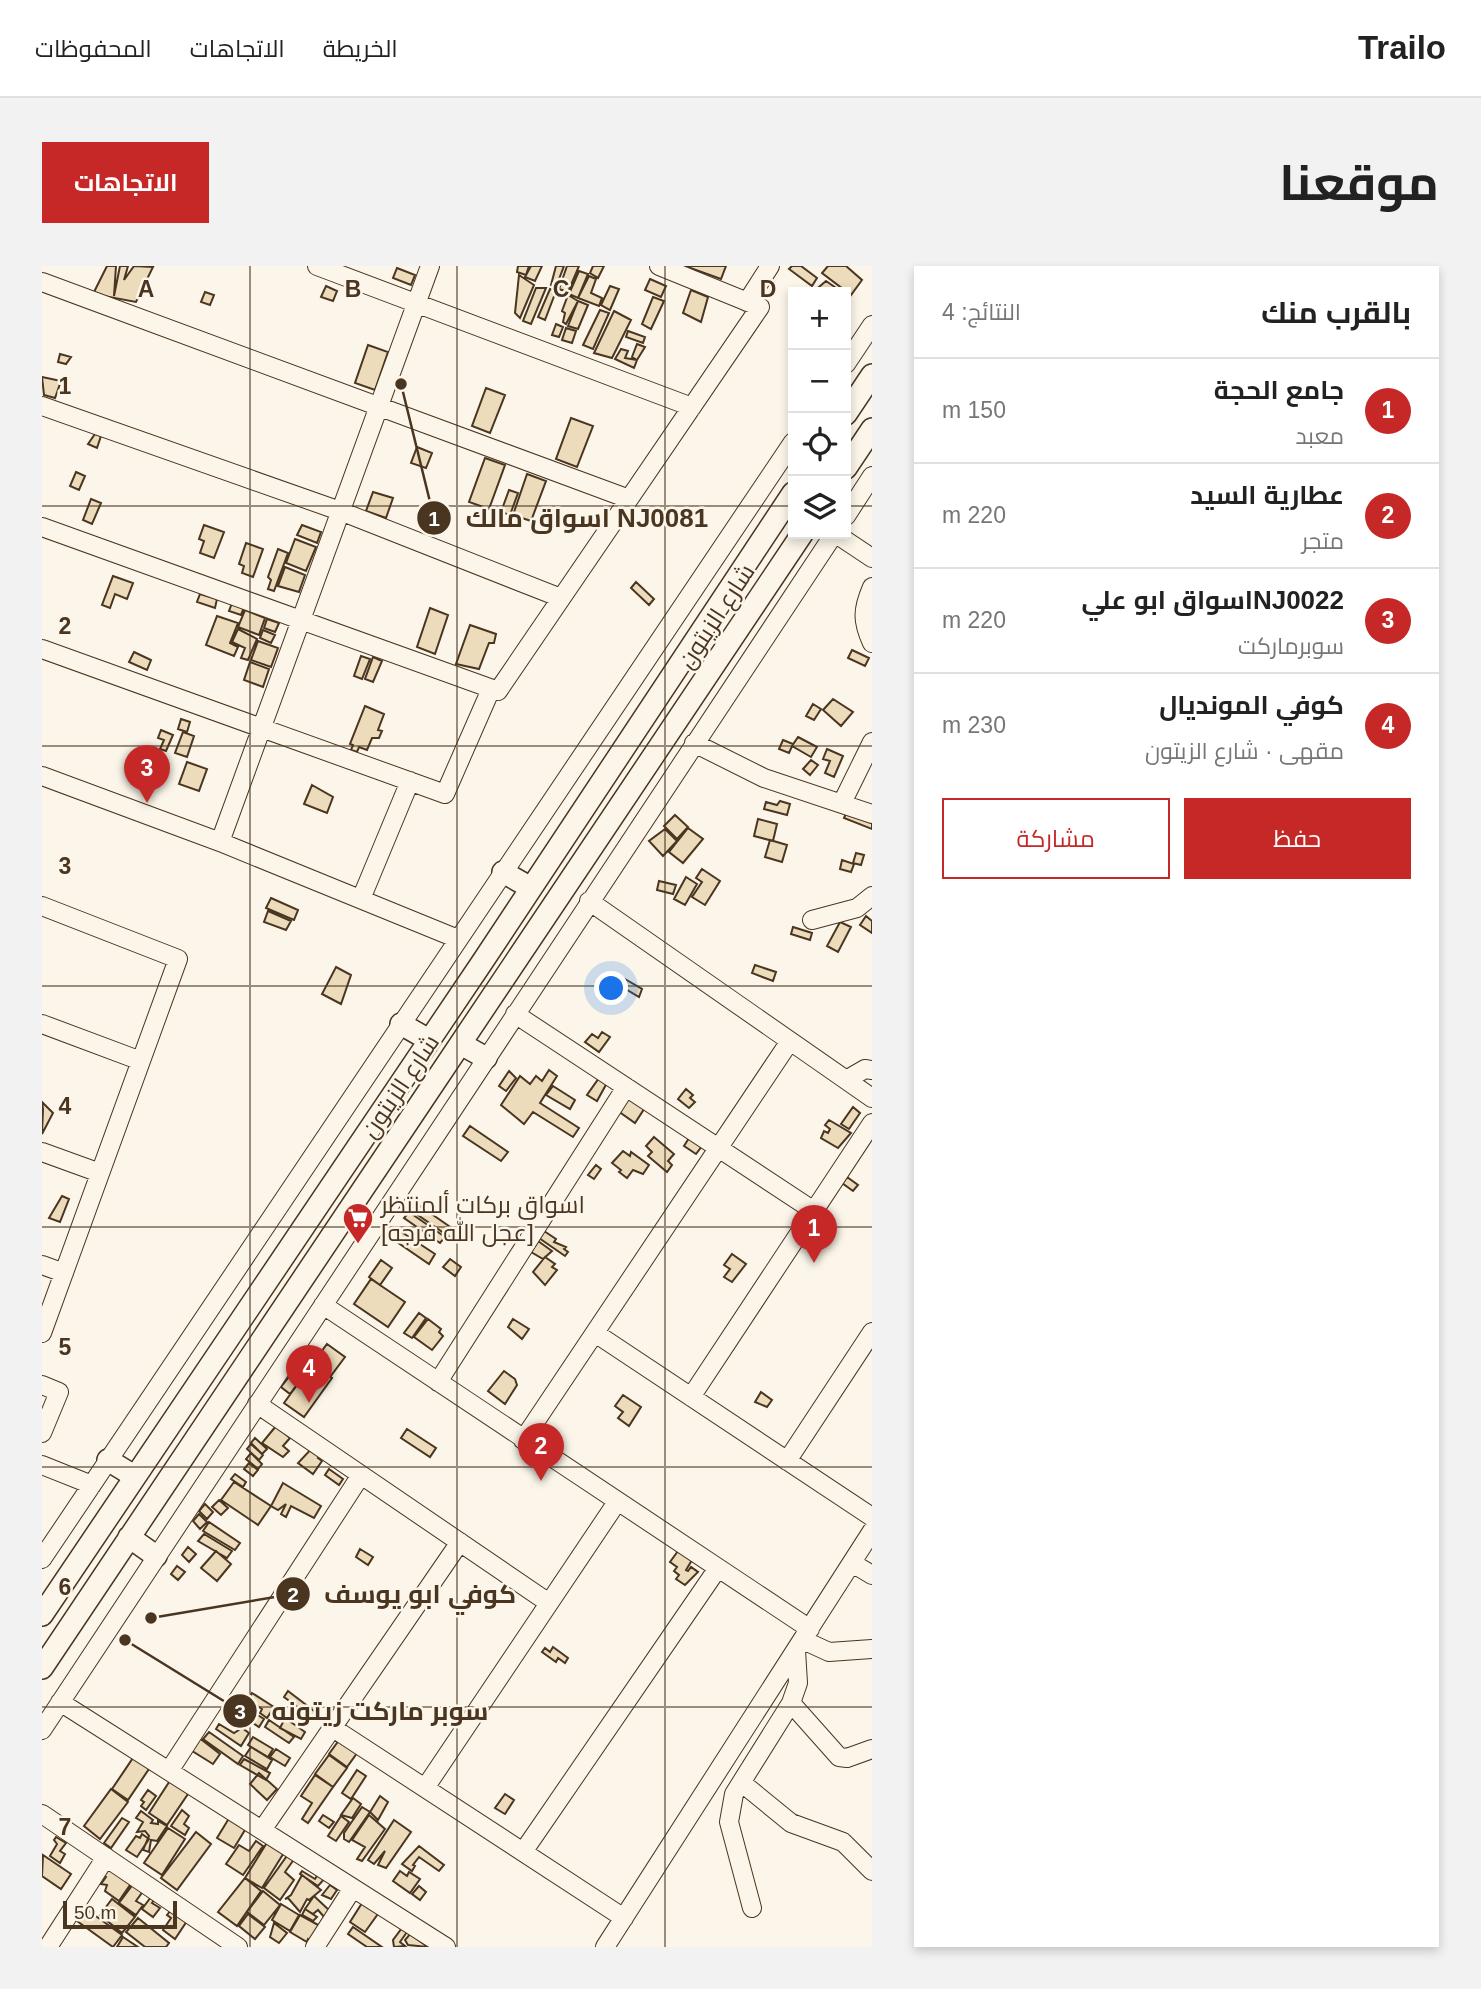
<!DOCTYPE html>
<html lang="ar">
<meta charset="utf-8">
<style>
:root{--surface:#fff;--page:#f2f2f2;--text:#222;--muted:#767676;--line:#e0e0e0;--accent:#c62828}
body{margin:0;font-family:Arial,Cairo,sans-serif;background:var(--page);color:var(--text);direction:rtl}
.controls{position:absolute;right:21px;top:21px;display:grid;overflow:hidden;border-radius:0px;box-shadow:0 4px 10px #0003}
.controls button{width:63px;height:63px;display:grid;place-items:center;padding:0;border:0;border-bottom:2px solid var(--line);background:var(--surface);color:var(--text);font:35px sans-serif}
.scale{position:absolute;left:21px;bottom:18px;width:114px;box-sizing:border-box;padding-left:7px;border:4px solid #4a3520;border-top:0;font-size:19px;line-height:24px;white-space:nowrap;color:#4a3520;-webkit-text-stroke:5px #fbf6e9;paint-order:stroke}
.you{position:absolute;left:570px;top:723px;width:24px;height:24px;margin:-18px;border:5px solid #fff;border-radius:50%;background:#1a73e8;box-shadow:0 0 0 10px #1a73e833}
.badge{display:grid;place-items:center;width:46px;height:46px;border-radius:50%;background:var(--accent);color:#fff;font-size:23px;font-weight:700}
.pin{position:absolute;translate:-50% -58px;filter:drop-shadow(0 2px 4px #0008)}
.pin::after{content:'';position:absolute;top:37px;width:24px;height:21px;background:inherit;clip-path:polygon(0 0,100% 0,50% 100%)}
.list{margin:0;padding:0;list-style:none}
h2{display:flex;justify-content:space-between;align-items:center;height:91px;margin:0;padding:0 28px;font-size:30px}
h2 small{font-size:23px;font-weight:400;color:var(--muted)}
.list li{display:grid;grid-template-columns:46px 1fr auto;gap:21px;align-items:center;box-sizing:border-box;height:105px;padding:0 28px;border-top:2px solid var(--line)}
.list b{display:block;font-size:26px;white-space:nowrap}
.list p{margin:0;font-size:23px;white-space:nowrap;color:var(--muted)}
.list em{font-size:23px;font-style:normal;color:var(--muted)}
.actions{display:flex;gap:14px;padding:21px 28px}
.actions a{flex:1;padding:16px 0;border:2px solid var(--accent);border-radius:0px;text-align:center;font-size:24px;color:var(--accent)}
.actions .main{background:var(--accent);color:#fff}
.icon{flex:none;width:38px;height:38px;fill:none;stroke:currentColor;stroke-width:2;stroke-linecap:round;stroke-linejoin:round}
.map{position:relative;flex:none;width:830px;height:1681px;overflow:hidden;direction:ltr;border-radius:0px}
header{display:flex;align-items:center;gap:42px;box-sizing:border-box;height:98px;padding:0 35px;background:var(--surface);border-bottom:2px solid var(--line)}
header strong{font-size:33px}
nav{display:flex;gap:38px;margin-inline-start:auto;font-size:24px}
.intro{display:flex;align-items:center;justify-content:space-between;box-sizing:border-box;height:168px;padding:0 42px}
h1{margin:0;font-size:49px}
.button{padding:18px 32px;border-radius:0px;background:var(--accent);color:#fff;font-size:24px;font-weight:700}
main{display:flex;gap:42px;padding:0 42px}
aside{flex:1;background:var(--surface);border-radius:0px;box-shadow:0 4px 10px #0003}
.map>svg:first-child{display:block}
</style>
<header>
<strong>Trailo</strong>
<nav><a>الخريطة</a><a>الاتجاهات</a><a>المحفوظات</a></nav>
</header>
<div class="intro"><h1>موقعنا</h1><a class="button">الاتجاهات</a></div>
<main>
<aside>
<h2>بالقرب منك<small>النتائج: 4</small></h2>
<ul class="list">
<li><span class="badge">1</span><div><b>جامع الحجة</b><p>معبد</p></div><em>150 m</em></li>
<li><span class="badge">2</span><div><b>عطارية السيد</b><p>متجر</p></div><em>220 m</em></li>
<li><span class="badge">3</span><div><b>NJ0022اسواق ابو علي</b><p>سوبرماركت</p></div><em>220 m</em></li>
<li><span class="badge">4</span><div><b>كوفي المونديال</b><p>مقهى · شارع الزيتون</p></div><em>230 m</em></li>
</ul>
<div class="actions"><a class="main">حفظ</a><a>مشاركة</a></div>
</aside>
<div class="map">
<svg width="830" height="1681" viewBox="0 0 830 1681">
<rect width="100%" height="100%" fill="#fbf6e9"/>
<path fill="#ecdcbc" stroke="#4a3520" stroke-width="2" d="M65,0h9l-2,30 6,-30h8l-4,14 10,-14 19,1 -17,35 -43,-8z
M476,0h11l-3,9 -9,-3z
M489,0h11l-7,15 -10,-4z
M514,0h8l-8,21 -5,-2z
M525,0h12l-11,26 -9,-3z
M551,0h11l-6,12 -8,-5z
M643,0h41l-5,13z
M750,0h9l16,12 -5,8 -23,-17z
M786,0h18l16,14 -11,15 -29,-22z
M355,2l18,7 -4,10 -18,-7z
M537,5l9,3 -10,24 -9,-4z
M477,9l15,10 -14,33 -5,-5z
M547,10l7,3 -5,14 11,5 -3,8 -21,-8z
M608,13l16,7 -5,11 -16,-7z
M784,15l16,11h-16l-7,-5z
M284,20l11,5 -4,10 -12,-4z
M568,20l9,3 -9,21 -9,-5z
M494,22h10l-15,36 -8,-3z
M508,23l6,2 -11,29 -7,-3z
M649,24l17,7 -7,25 -18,-9z
M163,26l9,3 -4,10 -9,-3z
M526,29l10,6 -12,23 -3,-2 2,-9 -3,-2z
M611,31l11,4 -13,28 -9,-5z
M536,35l10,4 -10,24 -10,-3z
M558,44l9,3 -16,36 -10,-4z
M572,45l17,9 -19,38 -18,-5z
M514,58l7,3 -4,10 -7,-2z
M524,62l10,3 -4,12 -10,-3z
M586,65l17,6 -2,6 -17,-6z
M595,78l8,3 -8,13 -5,-3z
M326,79l20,7 -13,38 -20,-7z
M579,83l7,2 -3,7 12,2 -3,8 -19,-9z
M18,88l11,3 -5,7 -8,-2z
M0,111l19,4 -6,17 -11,-3z
M444,122l19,7 -15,38 -18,-7z
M529,152l22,8 -16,41 -21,-8z
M53,168l6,2 -4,12 -9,-4z
M375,181l15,6 -6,15 -15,-5z
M443,192l20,7 -16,44 -20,-7z
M34,206l9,4 -6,14 -9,-4z
M485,208l19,7 -15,40 -18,-6z
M467,224l9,3 -8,22 -9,-3z
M331,226l20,6 -7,20 -20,-7z
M49,233l10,4 -9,21 -9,-4z
M162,259l20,7 -10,26 -14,-5 4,-12 -5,-2z
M260,259l19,7 -4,11 -20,-8z
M253,273l21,8 -10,24 -20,-8z
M204,277l17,6 -10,28 -11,-4 2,-7 -5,-2z
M236,283l10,4 -14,38 -6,-2 3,-9 -3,-3z
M243,301l20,8 -6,17 -21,-6z
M71,310l20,7 -6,16 -12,-5 -5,14 -8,-3z
M594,316l18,17 -5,6 -18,-17z
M158,328l17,5 -2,9 -18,-6z
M190,337l12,4 -3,8 -12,-4z
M388,342l18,7 -13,39 -18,-7z
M203,344l20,8 -6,17 -21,-8z
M175,350l21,7 -8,20 8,4 -4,9 -28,-11z
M225,353l12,4 -4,9 -11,-4z
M428,359l26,9 -2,9h-5l-10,26 -23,-5z
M196,363l19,10 -9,21 -7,-2 4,-10 -13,-6z
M221,364l12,5 -4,8 -11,-5z
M216,375l20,7 -7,19 -20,-7z
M810,384l17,8 -4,8 -17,-8z
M92,386l17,8 -4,10 -18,-8z
M319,390l9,3 -8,20 -8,-3z
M331,391l9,4 -9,21 -8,-3z
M208,396l19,7 -6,18 -19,-7z
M791,433l20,13 -12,14 -18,-16z
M771,438l8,5 -7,11 -8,-4z
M323,440l19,8 -6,16 4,1 -3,7h-7l-5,12 -8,-3 -2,5 -6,-2 2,-5 -3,-1z
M139,453l9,3 -3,10 -9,-3z
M119,464l12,5 -7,16 -6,-2 4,-9 -6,-2z
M141,466l11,4 -7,21 -12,-4z
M756,471l19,10 -6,10 -19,-11z
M741,474l10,4 -4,9 -10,-4z
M785,483l16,7 -9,21 -9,-4 5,-12 -7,-2z
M769,494l7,5 -8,10 -7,-6z
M145,496l20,7 -8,22 -20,-7z
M270,519l21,12 -6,16 -23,-9z
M738,535l10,3 -3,11 -23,-6 2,-7 11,3z
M806,543l24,10v10l-28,-11z
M633,549l13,12 -11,12 -13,-13z
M716,553l19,5 -4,17 -19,-5z
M646,562l15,11 -20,24 -14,-11z
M623,563l12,12 -14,15 -14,-15z
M728,574l17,5 -5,17 -17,-5z
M814,587l8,2 -3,10 -8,-2z
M800,594l12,4 -3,8 -11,-3z
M660,603l18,12 -15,24 -13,-8 10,-15 -6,-4z
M644,611l11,7 -12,21 -11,-6z
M617,615l17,4 -3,9 -16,-4z
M229,632l27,12 -4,10 -28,-12z
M226,645l23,10 -5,9 -22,-8z
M824,650l6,5v12l-12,-8z
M798,656l11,5 -13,25 -11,-6z
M751,661l19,6 -2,7 -19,-6z
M713,699l21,7 -3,9 -21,-8z
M294,701l15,8 -10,29 -19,-10z
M583,713l17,10 -3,8 -20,-12z
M560,766l8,5 -11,15 -14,-10 7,-8 6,4z
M507,804l8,6 -17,27 39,25 -6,9 -40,-25 -9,12 -23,-19 19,-29 10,8 6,-8 6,5z
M467,805l7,7 -10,13 -7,-5z
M557,812l9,3 -11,20 -10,-6z
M511,820l22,14 -5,9 -24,-14z
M644,823l7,6 -3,3 5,4 -6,6 -11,-9z
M587,829l17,11 -11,17 -17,-12z
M0,836l11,11 -11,21 1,-25z
M811,841l7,6 -11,16 -8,-5z
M787,854l22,13 -13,15 -17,-10 3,-7 4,2 2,-4 -5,-4z
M428,860l38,26 -7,9 -38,-25z
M612,871l20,17 -6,7 4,4 -5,7 -19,-16 4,-4 -6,-6z
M647,872l13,8 -6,8 -12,-8z
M581,885l7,5 1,-4 18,13 -6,9 -10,-4 -6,8 -8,-6 2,-2 -9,-7z
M554,899l5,4 -7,10 -6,-4z
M805,911l11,8 -5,6 -11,-8z
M20,930l7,3 -9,23 -11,-4z
M378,940l36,25 -5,7 -36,-25z
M367,946l36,25 -5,6 -36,-25z
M358,965l35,23 -6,10 -35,-24z
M502,965l12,8 -2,3 12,5 -2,2 4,3 -3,4 -26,-18z
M496,975l14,10 -9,8 -12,-7z
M690,988l14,10 -14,18 -8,-5 6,-8 -6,-4z
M503,991l10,7 -3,3 5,3 -12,15 -12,-13z
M408,993l11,8 -6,9 -12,-9z
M339,994l11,8 -12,17 -11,-8z
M329,1013l34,23 -17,25 -34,-23z
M377,1047l7,5 -14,20 -8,-5z
M386,1053l13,10 -2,3 4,4 -11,14 -18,-13z
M471,1053l16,10 -7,10 -14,-12z
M285,1078l18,13 -15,20 -17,-14z
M262,1091l6,10 -4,4 -8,-7z
M271,1097l19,15 -28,39 -20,-14z
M462,1105l11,8 2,6 -12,19 -17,-13z
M250,1107l9,6 -11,15 -9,-7z
M719,1126l11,8 -5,7 -12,-5z
M581,1129l18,12 -12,19 -11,-8 5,-6 -8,-6z
M234,1160l14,12 -7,8 6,5 -6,6 -21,-14z
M365,1163l29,19 -6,9 -29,-19z
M213,1172l12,11 -5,5 -11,-11z
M209,1178l12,11 -4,5 -12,-11z
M272,1180l9,6 -5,6 4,3 -9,13 -15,-11z
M209,1187l11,11 -4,5 -12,-10z
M207,1197l9,7 -5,6 -9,-7z
M287,1203l14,10 -4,6 -14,-10z
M193,1208l11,8 -3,5 -12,-8z
M192,1216l37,24 -13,19 -37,-25z
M241,1217l38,23 -7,12 -23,-12 -5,11 -5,-3 5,-10 -8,6 -7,-4z
M177,1234l9,8 -7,7 -9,-8z
M163,1238l8,8 -6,7 -8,-8z
M157,1248l8,8 -7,7 -7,-8z
M167,1256l31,21 -5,7 -32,-19z
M162,1268l28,17 -5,7 -29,-17z
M146,1281l8,7 -7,8 -7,-7z
M318,1283l13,8 -5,8 -12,-8z
M174,1285l15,13 -14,17 -16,-13z
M636,1285l14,9 -6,10 2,1 3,-4 7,5 -13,13 -9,-6 3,-4 -5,-4 3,-4 -7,-5z
M135,1300l8,6 -7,8 -7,-6z
M511,1381l15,11 -3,5 -7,-5 -2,4 -14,-10 3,-4 5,4z
M246,1425l30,23 -4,5 -30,-22z
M210,1427l22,14 -7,11 -7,-5 2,-4 -14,-9z
M197,1437l25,16 -5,8 -25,-16z
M192,1450l10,6 -5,7 -9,-6z
M243,1452l20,14 -4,7 -21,-11z
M227,1454l25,17 -5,6 -24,-16z
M177,1458l15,9 8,-5 7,5 -8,13 -25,-17z
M167,1466l34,24 -5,8 -35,-25z
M300,1470l18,13 -13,18 -18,-13z
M156,1471l22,17 -7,10 -24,-15z
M211,1471l20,12 -5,8 -20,-12z
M209,1481l21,13 -5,9 -22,-13z
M234,1483l14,9 -5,8 -15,-9z
M95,1486l16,11 -25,37 -16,-11z
M287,1489l18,13 -14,19 -18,-13z
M202,1493l26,14 -4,7 -26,-15z
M315,1504l9,6 -15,23 -9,-6z
M217,1507l18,16 -10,11 -17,-16z
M273,1509l18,12 -25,36 -6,-4 10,-16 -11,-7z
M131,1510l19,12 -25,37 -18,-12z
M69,1523l17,13 -28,37 -16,-13z
M106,1524l8,6 -10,14 -5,-4 3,-4 -3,-2z
M463,1528l9,6 -9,14 -10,-6z
M338,1530l8,6 -10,18 -8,-8z
M311,1532l8,6 -9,14 -11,-3z
M320,1541l8,5 -21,30 -5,-3v-6z
M140,1544l7,6 -5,8 5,4 -4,7 -14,-9z
M99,1545l12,9 -2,3 7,1v-3l9,5 -10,15 -6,-1 -2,12 -6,-2 6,-14 -4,-5 -8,1 6,-10 -7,-4z
M189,1549l17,10 -14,23 -17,-10z
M281,1549l11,7 -5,6 -10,-7z
M327,1549l16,14 -23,32 -5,-2 8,-12 -13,-7z
M299,1550l8,6 -13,19 -8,-5z
M80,1552l7,4 -18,26 -7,-5z
M352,1554l17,12 -25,36 -8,-3 7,-14 -11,13 -6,-4z
M126,1562l17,11 -23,36 -18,-12z
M154,1566l15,12 -34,46 -16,-12z
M100,1568l7,5 -12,18 -11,-7 10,-14 4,2z
M14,1571l10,6 -6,8 5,3 -5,9 -10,-7 7,-12 -3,-4z
M214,1575l7,5 -20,29 -17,-11 13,-19 10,6z
M226,1575l17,10 -23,37 -17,-10z
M377,1580l25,19 -5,6 -20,-14 -6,8 2,1 -3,5 -10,-7z
M247,1587l6,5 -10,14 9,8 -14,20 -16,-12z
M1,1589l28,19 -10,15 -19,-13z
M66,1600l24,16 -13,19 -14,-10 2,-6 -6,-1 5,-7 -4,-3z
M260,1605l13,8 5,-8 6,6 -8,9 -18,-12z
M358,1605l7,5 2,-4 11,7 -10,14 -17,-12z
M260,1609l19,15 -12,10 -2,-1 -7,13 -12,-14 -3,1 6,-4z
M203,1612l16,13 -24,35 -19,-14z
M92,1617l10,7 -8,11 7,4 -7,10 -17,-12z
M288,1619l7,5 -6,9 -9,-4z
M377,1620l7,6 -6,8 -8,-6z
M221,1625l17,14 -16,20 -17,-13z
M272,1630l17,16 -6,6 -7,-8 -5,4 -8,-5z
M109,1631l4,2 -3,4 8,5 -7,9 -11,-8z
M70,1633l23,18 -13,16 -22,-18z
M322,1634l16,11 -15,21 -15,-10z
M239,1638l18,11 -9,16 -18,-11z
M44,1643l36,26 -9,12 -36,-26z
M263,1643l12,8 -4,4 -11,-6z
M129,1644l16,11 -12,18 -12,-9 8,-12 -4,-3z
M206,1648l17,13 -10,12 -16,-13z
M258,1649l20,11 -8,15 -4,-2 -1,3 -17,-10z
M96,1652l31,25 -3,4h-21l-19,-15z
M232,1657l13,10 -8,10 -9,-6z
M311,1661l29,20h-15l-19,-13z
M360,1662l5,4 -7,10 5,4 -11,1 -1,-7z
M368,1668l18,13 -20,-2 -3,-5z
M81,1671l15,10h-21z"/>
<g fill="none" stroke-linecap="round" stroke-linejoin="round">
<g stroke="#4a3520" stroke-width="20">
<path id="minor" d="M275,0l375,141
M0,16l587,217
M705,36l23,-36
M804,98l26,-39
M0,140l298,105 221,87
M804,250l26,-40
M0,261l456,164 262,-384 -101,-41
M794,268l36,24
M830,321c-10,23 -10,34 0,56
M0,383l403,145 46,-105
M652,477l70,35 108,36
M0,510l178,66 238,97
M800,537l30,-61
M178,576l210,-576
M319,633l49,-118
M547,635l283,197
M0,640l136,53 -136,374
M770,654l45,-12 15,-12
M473,748l299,197
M0,758l99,37
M804,814l19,-11 7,1
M0,886l58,21
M0,999l22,8
M281,1039l487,324
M553,1067l277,184
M396,1116l188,-295
M0,1119l17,7 -17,41
M649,1131l181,-274
M215,1138l292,199
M481,1174l267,-399
M745,1195l85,-129
M0,1199l50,20
M0,1293l751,-1117
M810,1297l20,12
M761,1374l26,12 43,-3
M18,1436l386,245
M749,1437l48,54 8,1 25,-9
M291,1462l291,190
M0,1464l792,-1196
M127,1505l192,-296
M700,1517l49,40 52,19 29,29
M383,1522l192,-286
M0,1548l196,133
M220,1564l198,-288
M481,1586l195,-284
M710,1642l-23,-86 5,-28 57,-91 7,-20 -2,-33
M6,1681l58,-90
M273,1681l38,-59
M563,1681l267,-416"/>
</g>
<g stroke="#4a3520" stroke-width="24">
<path id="major" d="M804,148l26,-39
M804,202l26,-39
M461,606l28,16
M359,758l28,16
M419,778l25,14
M66,1194l26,16
M87,1271l27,19
M0,1349l441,-654 310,-468
M0,1402c253,-378 507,-756 760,-1134"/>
</g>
<use href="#minor" stroke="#fbf6e9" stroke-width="18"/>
<use href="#major" stroke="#fbf6e9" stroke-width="21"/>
</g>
<path fill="none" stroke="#4a3520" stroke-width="2" stroke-opacity="0.55" d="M208,0v1681M415,0v1681M623,0v1681M0,240h751M804,240h26M0,480h830M0,720h830M0,961h830M0,1201h830M0,1441h830"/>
<defs>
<g id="supermarket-pin" transform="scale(1.575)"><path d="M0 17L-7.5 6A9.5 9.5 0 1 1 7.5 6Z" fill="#c62828" stroke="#fbf6e9"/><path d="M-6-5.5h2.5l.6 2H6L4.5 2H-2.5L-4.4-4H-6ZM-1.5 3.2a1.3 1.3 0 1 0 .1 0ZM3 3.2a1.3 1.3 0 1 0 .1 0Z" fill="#fff"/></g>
</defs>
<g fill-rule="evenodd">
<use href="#supermarket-pin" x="316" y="952"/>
</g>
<g text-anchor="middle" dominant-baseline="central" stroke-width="5" stroke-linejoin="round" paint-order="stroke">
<g font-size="24" fill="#4a3520" stroke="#fbf6e9">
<text transform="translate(674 350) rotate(-57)">شارع الزيتون</text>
<text transform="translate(358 820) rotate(-56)">شارع الزيتون</text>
</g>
<g font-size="24" fill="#4a3520" stroke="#fbf6e9" text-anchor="start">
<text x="339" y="938">اسواق بركات ألمنتظر<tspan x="339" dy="28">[عجل الله فرجه]</tspan></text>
</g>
</g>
<g font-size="23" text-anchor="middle" font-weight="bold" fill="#4a3520" stroke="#fbf6e9" stroke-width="5" stroke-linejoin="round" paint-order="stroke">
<text x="104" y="31">A</text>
<text x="311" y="31">B</text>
<text x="519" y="31">C</text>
<text x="726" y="31">D</text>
<text x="23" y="128">1</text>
<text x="23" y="368">2</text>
<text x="23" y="608">3</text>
<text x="23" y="848">4</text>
<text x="23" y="1089">5</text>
<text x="23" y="1329">6</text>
<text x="23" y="1569">7</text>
</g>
<path fill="none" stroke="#4a3520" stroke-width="2.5" d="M359 118L392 252M109 1352L251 1328M83 1374L198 1445"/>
<g fill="#4a3520" stroke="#fbf6e9" stroke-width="2.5">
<circle cx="359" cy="118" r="7"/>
<circle cx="109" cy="1352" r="7"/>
<circle cx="83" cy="1374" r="7"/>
<circle cx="392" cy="252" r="18"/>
<circle cx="251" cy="1328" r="18"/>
<circle cx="198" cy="1445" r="18"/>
</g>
<g font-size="21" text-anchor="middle" font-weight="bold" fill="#fff">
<text x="392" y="260">1</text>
<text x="251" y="1336">2</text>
<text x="198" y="1453">3</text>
</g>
<g font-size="26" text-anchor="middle" font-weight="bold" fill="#4a3520" stroke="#fbf6e9" stroke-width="5" stroke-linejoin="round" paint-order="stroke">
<text x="545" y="261">اسواق مالك NJ0081</text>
<text x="378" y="1337">كوفي ابو يوسف</text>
<text x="338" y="1454">سوبر ماركت زيتونه</text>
</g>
</svg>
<div class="controls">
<button>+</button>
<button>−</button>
<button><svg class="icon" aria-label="locate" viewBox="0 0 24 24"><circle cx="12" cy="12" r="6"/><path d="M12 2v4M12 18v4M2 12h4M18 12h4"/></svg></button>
<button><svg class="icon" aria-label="layers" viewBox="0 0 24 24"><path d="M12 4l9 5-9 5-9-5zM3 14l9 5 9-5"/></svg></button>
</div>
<div class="scale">50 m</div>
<div class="you"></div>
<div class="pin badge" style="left:772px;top:997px">1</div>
<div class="pin badge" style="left:499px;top:1215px">2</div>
<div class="pin badge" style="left:105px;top:537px">3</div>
<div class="pin badge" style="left:267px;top:1137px">4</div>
</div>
</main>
